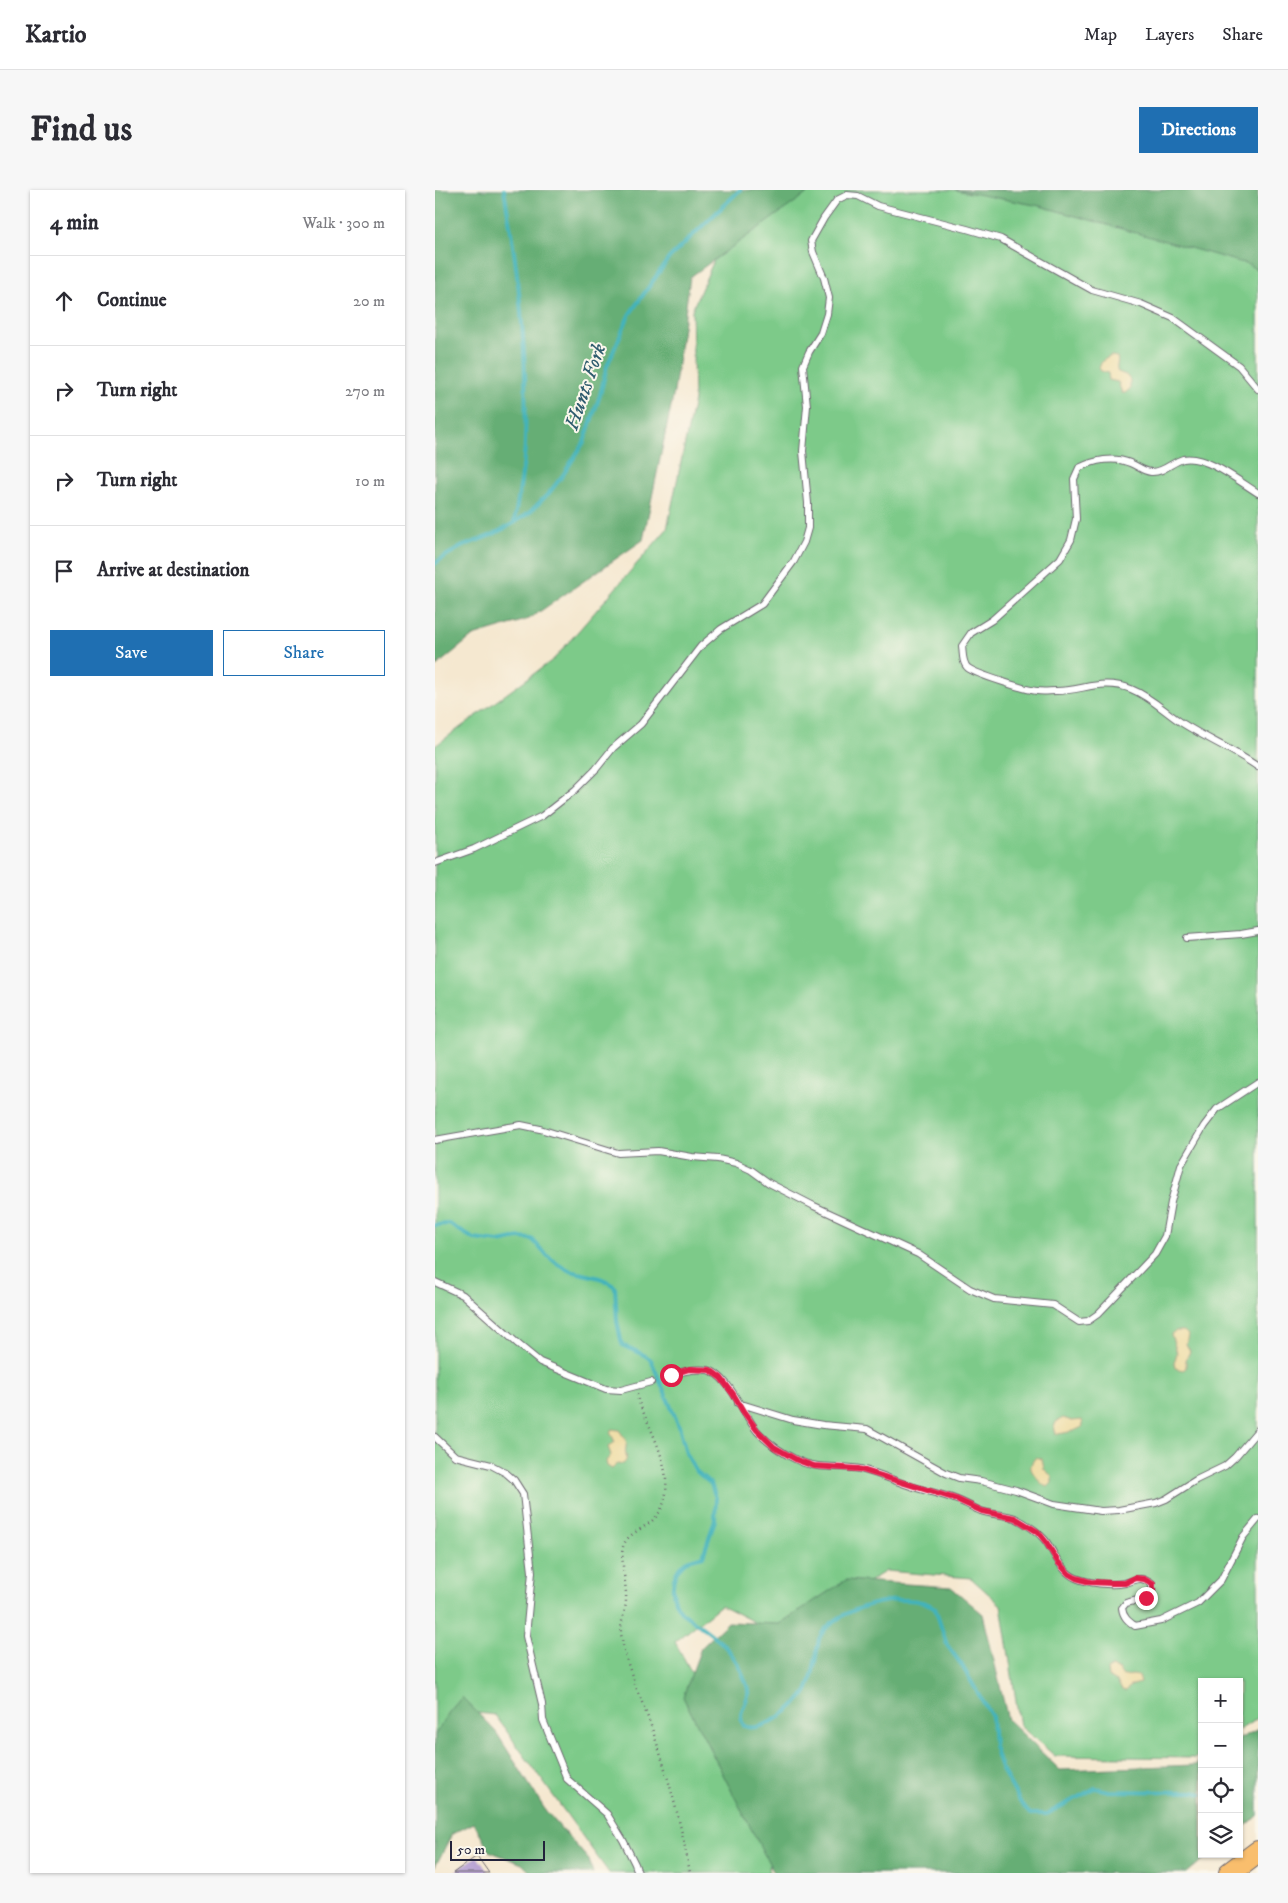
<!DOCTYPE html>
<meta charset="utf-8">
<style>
:root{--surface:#fff;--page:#f7f7f7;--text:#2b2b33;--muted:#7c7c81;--line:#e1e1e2;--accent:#1f6fb2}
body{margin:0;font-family:"IM FELL DW Pica",serif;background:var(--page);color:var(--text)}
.controls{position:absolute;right:15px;bottom:15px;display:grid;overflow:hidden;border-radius:0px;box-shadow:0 1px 4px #0004}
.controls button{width:45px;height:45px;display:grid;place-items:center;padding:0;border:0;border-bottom:1px solid var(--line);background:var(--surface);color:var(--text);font:25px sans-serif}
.scale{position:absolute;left:15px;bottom:12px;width:95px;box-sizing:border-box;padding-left:5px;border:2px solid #22223b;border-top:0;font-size:14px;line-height:18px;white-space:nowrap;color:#22223b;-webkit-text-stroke:4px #fbf7ec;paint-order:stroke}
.stop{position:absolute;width:15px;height:15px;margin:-11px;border:4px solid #e11d48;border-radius:50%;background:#fff}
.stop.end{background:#e11d48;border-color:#fff;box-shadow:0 1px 5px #0008}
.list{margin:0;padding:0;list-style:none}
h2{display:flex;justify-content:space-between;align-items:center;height:65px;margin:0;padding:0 20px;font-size:21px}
h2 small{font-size:16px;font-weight:400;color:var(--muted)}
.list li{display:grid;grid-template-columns:32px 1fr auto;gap:15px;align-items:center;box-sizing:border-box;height:90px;padding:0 20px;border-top:1px solid var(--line)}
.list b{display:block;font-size:19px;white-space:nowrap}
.list em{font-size:16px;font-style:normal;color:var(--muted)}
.actions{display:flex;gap:10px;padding:15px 20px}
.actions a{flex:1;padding:11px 0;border:1px solid var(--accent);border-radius:0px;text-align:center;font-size:18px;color:var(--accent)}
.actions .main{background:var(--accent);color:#fff}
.icon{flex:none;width:28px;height:28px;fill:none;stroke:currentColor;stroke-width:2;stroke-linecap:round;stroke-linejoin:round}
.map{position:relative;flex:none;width:823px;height:1683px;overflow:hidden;border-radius:0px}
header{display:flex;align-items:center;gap:30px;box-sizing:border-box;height:70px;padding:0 25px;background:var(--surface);border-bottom:1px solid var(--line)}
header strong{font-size:24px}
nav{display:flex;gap:28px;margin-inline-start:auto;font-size:18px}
.intro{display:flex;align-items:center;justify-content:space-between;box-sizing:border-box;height:120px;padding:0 30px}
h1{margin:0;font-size:35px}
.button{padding:12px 22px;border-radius:0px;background:var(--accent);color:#fff;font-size:18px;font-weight:700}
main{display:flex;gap:30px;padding:0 30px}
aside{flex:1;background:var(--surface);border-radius:0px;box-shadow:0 1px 4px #0004}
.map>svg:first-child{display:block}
</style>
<header>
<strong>Kartio</strong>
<nav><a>Map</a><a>Layers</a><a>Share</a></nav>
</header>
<div class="intro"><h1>Find us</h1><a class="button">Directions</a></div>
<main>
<aside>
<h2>4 min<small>Walk · 300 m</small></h2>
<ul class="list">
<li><svg class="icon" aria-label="ahead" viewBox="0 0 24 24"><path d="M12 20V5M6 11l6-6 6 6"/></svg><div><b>Continue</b></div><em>20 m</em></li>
<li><svg class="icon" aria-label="right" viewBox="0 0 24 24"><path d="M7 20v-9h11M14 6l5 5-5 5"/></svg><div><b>Turn right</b></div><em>270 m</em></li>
<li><svg class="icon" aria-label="right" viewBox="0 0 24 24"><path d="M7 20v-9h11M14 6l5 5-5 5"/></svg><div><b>Turn right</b></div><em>10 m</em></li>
<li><svg class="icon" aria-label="arrive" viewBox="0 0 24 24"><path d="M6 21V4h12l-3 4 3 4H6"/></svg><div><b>Arrive at destination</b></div></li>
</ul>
<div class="actions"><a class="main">Save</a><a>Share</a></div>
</aside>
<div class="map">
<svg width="823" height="1683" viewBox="0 0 823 1683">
<rect width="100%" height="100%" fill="#fbf7ec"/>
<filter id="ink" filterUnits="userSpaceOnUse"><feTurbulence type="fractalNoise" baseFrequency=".02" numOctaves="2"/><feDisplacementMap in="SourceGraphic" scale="10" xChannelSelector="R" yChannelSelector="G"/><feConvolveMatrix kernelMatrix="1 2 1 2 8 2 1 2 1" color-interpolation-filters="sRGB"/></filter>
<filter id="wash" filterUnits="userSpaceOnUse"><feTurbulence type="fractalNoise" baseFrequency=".0096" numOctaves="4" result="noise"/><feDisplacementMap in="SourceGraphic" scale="20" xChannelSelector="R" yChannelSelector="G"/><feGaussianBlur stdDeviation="1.12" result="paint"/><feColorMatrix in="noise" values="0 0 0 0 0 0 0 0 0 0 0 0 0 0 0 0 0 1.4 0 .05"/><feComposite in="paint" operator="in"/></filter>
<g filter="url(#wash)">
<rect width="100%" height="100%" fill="#f5e8d0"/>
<path fill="#7dca89" stroke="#507662" d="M359,0h219l245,65v1463l-19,12v-48h-37v72l-7,4 -140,-2 -35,-30 -19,-121 -30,-27 -85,-7 -80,50 -29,13 -56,-29 -46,37 97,178 -3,53h-160l-114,-158 -35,-4 -25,42v-1007l119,-87 113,-130 27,-129 -2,-90 30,-68z"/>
<path fill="#66ae75" stroke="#446858" d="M0,0h377l-122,87 -16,115 -31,148 -114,79 -56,17 -38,31z
M520,0h303v80l-11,-6 -207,-58z
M411,1390l105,7 32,27 25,106 52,50 135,-5 7,-4v93h8l-23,19h-413l-91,-176 18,-49 27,-26 51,2z
M27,1507l34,35 50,79 43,49 4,13h-62l-9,-9 -33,-13 -15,-28 -22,11 -17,33v-132l14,-23z
M823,1539v87l-19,15v-92z"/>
<path fill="#eeda9e" stroke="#887e6c" d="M676,166l6,1c2,6 -2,10 1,15l8,3 4,5v9l-5,4h-3l-4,-11 -9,-2 -1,-7 -7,-2 -2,-3 3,-7z
M740,1141h9l4,4 -2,9 4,7 -4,9v8l-3,2 -8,-2 -1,-5 3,-10 -6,-19z
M628,1228l9,3 10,-1 1,6c-3,4 -21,8 -27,8l-2,-7 2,-5z
M177,1239l7,1 7,10c1,2 0,5 0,7 -2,7 4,12 -3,17l-5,-1 -6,6 -5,-3 -1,-5 5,-6 -3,-8 7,-5 -5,-10z
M601,1267l6,2 2,10 8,7v7l-4,4c-5,-1 -6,-3 -10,-8 -7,-9 -11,-11 -2,-22z
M676,1477l7,2 5,7 10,-1 5,1 2,7 -10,3 -4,5 -4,-1 -5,-8 -9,-5 -1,-7z"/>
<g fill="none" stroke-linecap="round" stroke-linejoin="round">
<path stroke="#43b3bb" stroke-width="4" d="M69,0c15,82 24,166 21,250 0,27 -7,56 -11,83
M0,374l7,-6 21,-12 29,-11 22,-12 16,-11 19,-19 14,-18 21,-33 16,-47 7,-29 22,-51 40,-57 71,-68
M0,1035l14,-1 25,15 25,3 19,-4 14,1c9,11 19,22 32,29 17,9 37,5 51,19l2,34 5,24c10,5 22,8 29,15l28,66 7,27 10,18 15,13 5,14 -1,22 -12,36c-6,2 -15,3 -19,7 -15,13 -14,36 -2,50 26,19 49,31 61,62 2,6 6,12 5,19 -2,13 -12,19 -4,32 18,8 57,-21 64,-37 6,-16 8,-34 11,-50 12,-31 90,-51 116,-31l12,37 14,19 31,53 2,29 7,22 21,37 8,9h17l48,-26 14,3 84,1 9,2
M804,1644l2,1"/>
</g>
<g id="blocks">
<path fill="#b099d1" d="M42,1666l12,17h-36z"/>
</g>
</g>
<g filter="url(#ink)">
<use href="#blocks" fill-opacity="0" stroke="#6c676f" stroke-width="1"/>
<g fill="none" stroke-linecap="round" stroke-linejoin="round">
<g stroke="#6c676f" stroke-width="8">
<path id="lane" d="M823,303c-18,-11 -53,-39 -75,-34 -11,3 -20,14 -32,13 -9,-1 -13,-6 -21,-9 -16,-7 -36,-3 -51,5l-5,11 2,40 -5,21 -11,19 -68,61 -21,13 -9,13c1,7 0,17 6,22 8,6 58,22 69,23 6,1 13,0 19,0 27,0 45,-13 75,-2 20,8 34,23 51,34 25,16 52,27 76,44
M0,673l39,-14 68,-33 33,-26 21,-21 17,-21 28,-24 60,-78 20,-17 41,-25 32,-43 10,-19 4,-14v-25l-5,-52 4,-45 -4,-40 6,-14 12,-19 6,-19 2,-16 -5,-20 -11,-26 -2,-11 13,-23 13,-18 10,-5 11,1 20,10 89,23 34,10 91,51 49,14 32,14 66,48 19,23
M752,748l54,-4 17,-3
M0,950l86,-15 19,4 78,24 40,-2 34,6 26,2 18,4 15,7 18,13 45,23 104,48 52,35 24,10 59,6 26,17 9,-1 10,-7 57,-60 10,-18 6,-34 10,-37 23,-39 13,-17 41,-27
M0,1092l28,13 55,49 22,18 66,27 15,1 30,-8
M236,1185c12,-4 24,-7 37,-5 21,5 36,46 49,61 11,12 25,22 40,29 20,10 41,5 63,9 19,4 36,13 54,18 14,5 29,7 43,13 9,3 16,8 24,11 11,4 23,3 34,7 10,5 23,14 30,22 10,13 15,31 31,38 12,5 35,8 49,5 13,-3 14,-8 27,1v7l-6,7 -20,5 -4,5c1,9 6,13 13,18l26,-5 37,-18 23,-23 22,-43 15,-18
M303,1213l55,17 30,5 44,4 79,44 13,5 22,3 35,9 38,14 47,7 18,-1 37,-7 10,-4 30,-19 29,-14 10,-9 23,-27
M0,1247l20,19 36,9 15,8 8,7 9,14 9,78 -6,64 16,68 1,16 24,59 40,35 16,26 12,24 3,9"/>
</g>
<g stroke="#6c676f" stroke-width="24">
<path id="highway" d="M795,1683l28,-21"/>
</g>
<path stroke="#6c676f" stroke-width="2.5" stroke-dasharray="1 4" stroke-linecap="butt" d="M202,1204l1,6c13,32 47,89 15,120 -8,8 -27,14 -30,27 -3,11 4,39 3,53 0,11 -6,22 -5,33 3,28 19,63 29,90 17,49 31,99 40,150"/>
<use href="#lane" stroke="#fff" stroke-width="6"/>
<use href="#highway" stroke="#f9be6d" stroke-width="22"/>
</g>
</g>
<g fill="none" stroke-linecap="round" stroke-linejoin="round" filter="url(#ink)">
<path stroke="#e11d48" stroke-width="6" d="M236,1185l18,-6 21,1 11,8 12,16 10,17 14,19 17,17 23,13 17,6 45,3 97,30 26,12 33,7 23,14 8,10 12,20 11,12 7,4 14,4 22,1h13l10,-5 9,1 9,5v7l-7,7"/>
</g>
<g text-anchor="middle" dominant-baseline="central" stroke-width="4" stroke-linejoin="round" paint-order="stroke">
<g font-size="20" font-style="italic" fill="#2f5c6e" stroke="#fbf7ec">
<text transform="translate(151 197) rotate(-71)">Hunts Fork</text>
</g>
</g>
</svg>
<div class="controls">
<button>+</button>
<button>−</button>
<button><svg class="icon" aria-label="locate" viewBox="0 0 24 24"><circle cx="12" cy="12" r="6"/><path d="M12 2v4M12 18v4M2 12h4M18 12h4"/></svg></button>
<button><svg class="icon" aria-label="layers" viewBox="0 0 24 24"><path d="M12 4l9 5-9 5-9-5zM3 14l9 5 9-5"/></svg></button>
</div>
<div class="scale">50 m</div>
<div class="stop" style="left:236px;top:1185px"></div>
<div class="stop end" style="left:711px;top:1408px"></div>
</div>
</main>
